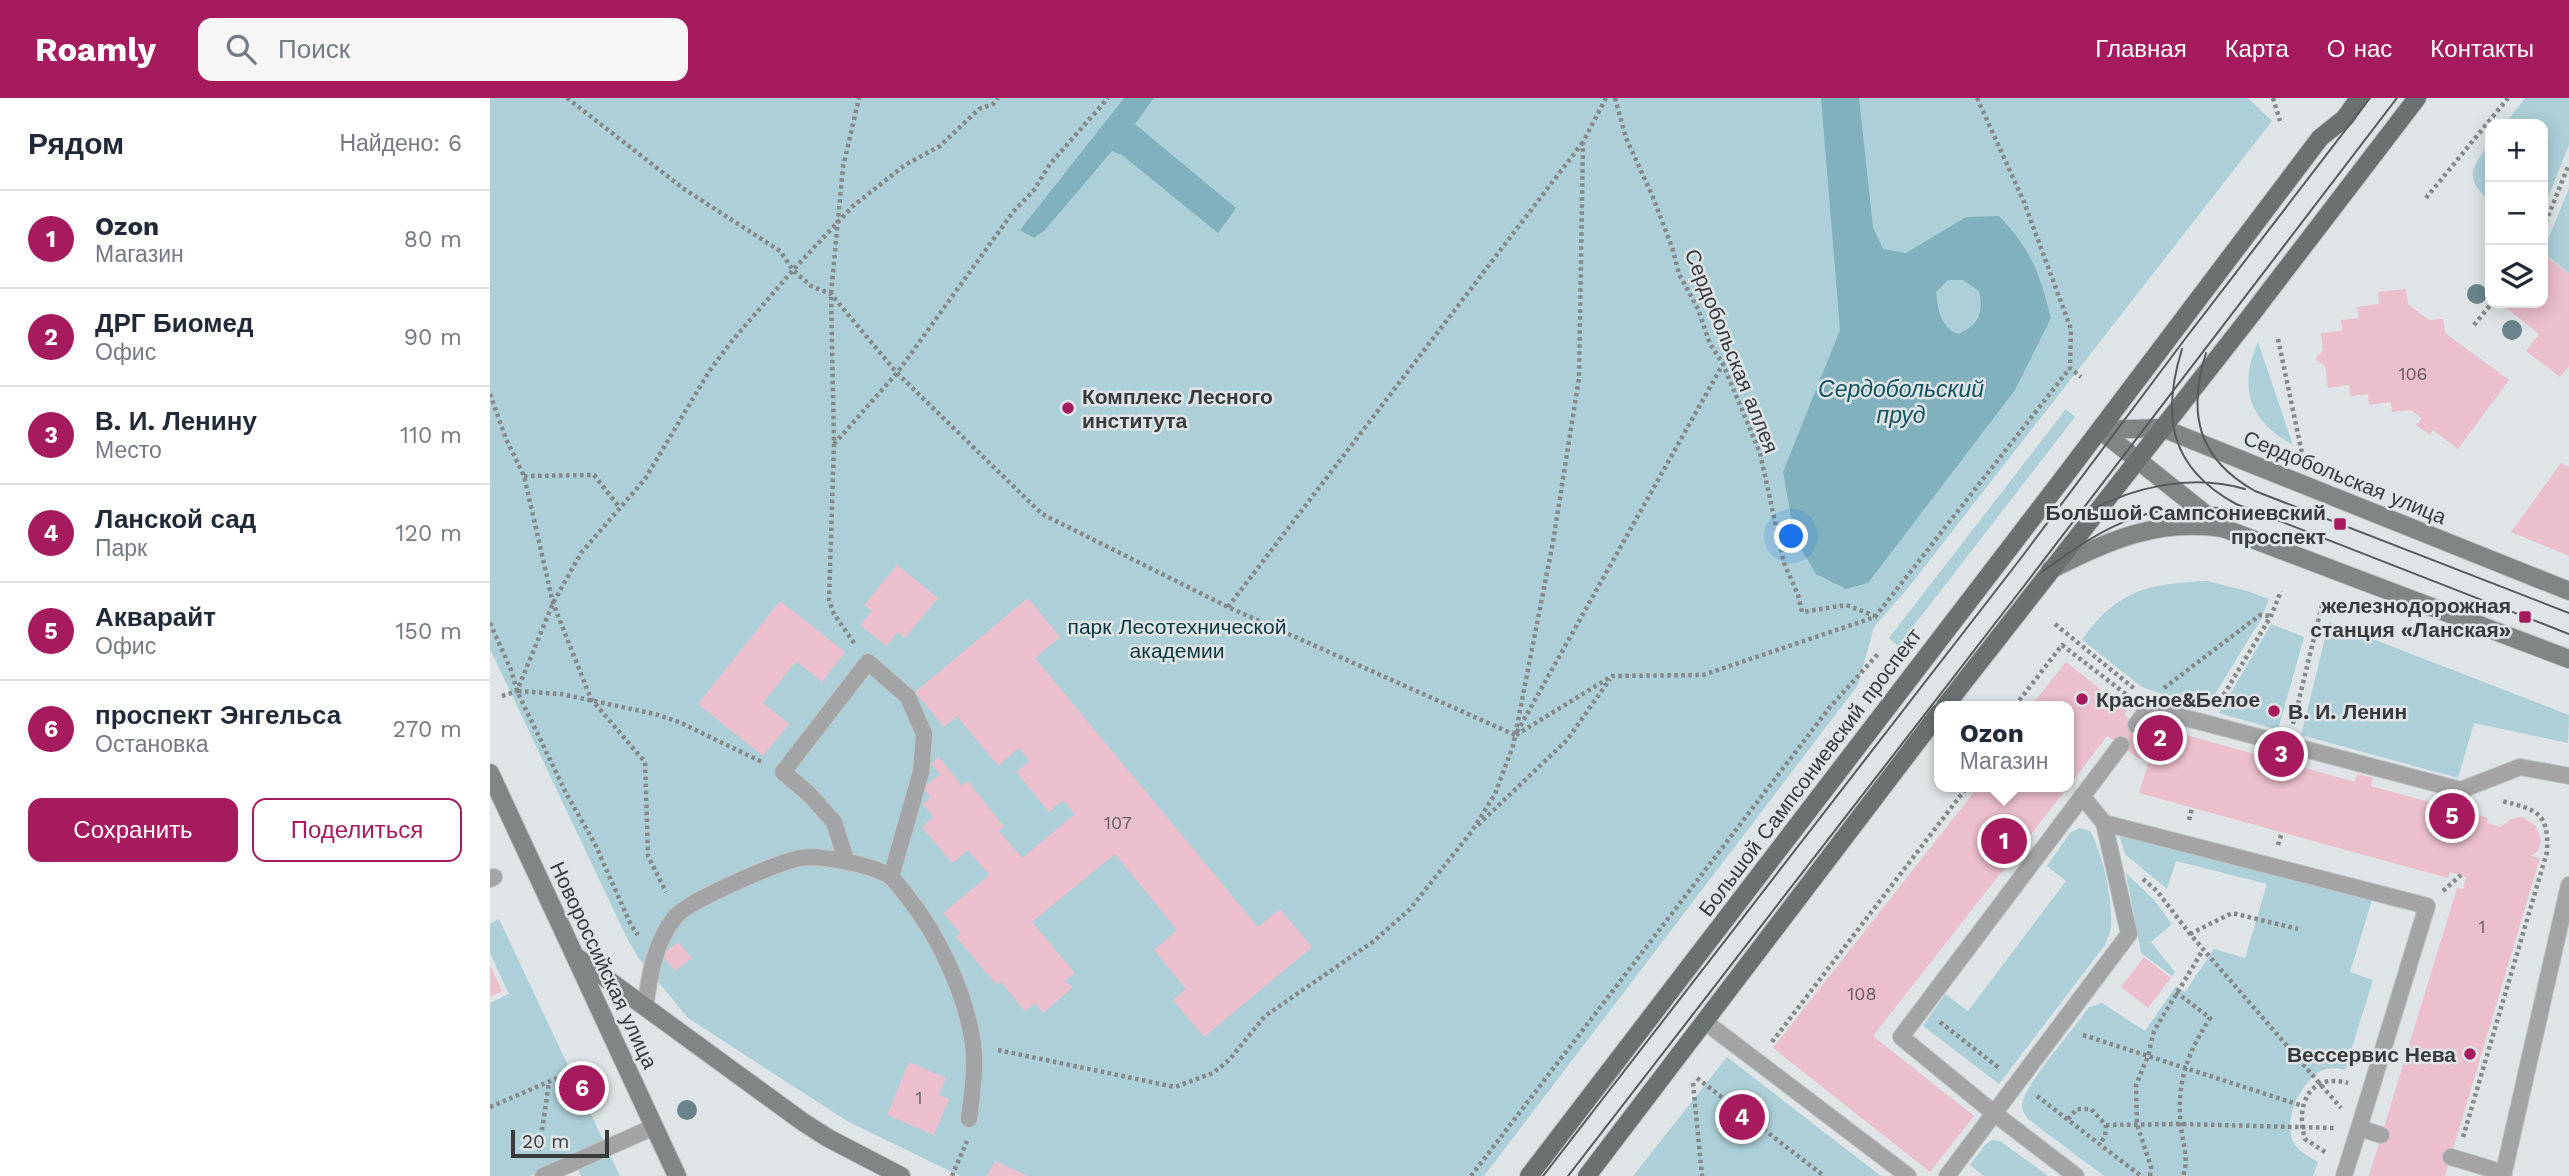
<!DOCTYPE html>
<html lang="ru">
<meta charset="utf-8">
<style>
:root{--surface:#fff;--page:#f6f6f7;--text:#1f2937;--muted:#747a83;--line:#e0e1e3;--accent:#a61a5e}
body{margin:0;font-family:"Work Sans",sans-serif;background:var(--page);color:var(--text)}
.controls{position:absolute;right:21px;top:21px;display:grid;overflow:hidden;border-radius:14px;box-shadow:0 4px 18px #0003}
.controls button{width:63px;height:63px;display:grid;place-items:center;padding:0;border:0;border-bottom:2px solid var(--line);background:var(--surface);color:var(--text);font:35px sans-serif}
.scale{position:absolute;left:21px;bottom:18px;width:98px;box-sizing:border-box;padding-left:7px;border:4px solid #383a3b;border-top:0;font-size:19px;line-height:24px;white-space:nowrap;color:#383a3b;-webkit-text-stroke:5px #dfe5e6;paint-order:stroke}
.you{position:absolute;left:1302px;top:439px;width:24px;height:24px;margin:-18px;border:5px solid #fff;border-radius:50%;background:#1a73e8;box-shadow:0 0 0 10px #1a73e833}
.badge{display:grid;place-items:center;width:46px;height:46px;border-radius:50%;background:var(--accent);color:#fff;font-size:23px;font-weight:700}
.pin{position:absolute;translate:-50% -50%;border:4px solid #fff;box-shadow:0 2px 7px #0006}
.popup{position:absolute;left:1444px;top:603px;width:140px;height:91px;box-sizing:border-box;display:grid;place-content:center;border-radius:14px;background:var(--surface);filter:drop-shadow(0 2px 5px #0005);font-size:23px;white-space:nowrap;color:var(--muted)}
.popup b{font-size:26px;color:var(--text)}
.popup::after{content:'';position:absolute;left:50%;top:100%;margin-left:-14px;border:14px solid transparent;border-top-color:var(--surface)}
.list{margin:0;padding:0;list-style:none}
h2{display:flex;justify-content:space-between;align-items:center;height:91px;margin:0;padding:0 28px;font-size:30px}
h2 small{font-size:23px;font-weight:400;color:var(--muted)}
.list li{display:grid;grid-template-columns:46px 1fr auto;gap:21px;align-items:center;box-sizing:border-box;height:98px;padding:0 28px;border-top:2px solid var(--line)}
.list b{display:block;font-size:26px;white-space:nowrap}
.list p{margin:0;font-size:23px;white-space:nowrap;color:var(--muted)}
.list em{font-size:23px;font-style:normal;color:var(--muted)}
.actions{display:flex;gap:14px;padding:21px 28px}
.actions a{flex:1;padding:16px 0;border:2px solid var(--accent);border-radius:14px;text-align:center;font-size:24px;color:var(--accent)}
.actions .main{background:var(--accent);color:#fff}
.icon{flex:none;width:38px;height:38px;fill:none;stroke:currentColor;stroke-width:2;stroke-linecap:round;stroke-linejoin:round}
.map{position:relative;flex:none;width:2079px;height:1078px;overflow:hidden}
header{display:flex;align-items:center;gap:42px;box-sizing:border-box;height:98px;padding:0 35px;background:var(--accent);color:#fff}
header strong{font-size:33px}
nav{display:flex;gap:38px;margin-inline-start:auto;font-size:24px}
.search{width:490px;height:63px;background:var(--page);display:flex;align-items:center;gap:18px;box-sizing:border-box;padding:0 24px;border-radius:14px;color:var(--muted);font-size:26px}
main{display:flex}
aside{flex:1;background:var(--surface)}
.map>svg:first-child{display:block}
</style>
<header>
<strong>Roamly</strong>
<div class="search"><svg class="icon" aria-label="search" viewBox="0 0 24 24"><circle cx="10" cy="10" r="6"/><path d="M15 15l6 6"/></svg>Поиск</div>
<nav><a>Главная</a><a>Карта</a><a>О нас</a><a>Контакты</a></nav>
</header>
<main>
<aside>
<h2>Рядом<small>Найдено: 6</small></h2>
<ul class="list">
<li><span class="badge">1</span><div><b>Ozon</b><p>Магазин</p></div><em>80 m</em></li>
<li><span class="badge">2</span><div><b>ДРГ Биомед</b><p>Офис</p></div><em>90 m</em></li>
<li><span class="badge">3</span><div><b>В. И. Ленину</b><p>Место</p></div><em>110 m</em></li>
<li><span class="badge">4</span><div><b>Ланской сад</b><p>Парк</p></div><em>120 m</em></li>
<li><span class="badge">5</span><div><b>Акварайт</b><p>Офис</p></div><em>150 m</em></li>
<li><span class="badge">6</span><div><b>проспект Энгельса</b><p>Остановка</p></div><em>270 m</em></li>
</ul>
<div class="actions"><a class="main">Сохранить</a><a>Поделиться</a></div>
</aside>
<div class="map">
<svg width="2079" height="1078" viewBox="0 0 2079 1078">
<rect width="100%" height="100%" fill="#dfe5e6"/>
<path fill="#add0d8" d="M0,0h1758l24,23 -364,467 -34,39 -16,58 -374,491h-524l-113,-55 -159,-103 -51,-62 -12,-22 -135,-285z
M2035,0h44v47l-26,65v-86h-38z
M2000,45v58c-27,-23 -19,-33 0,-58z
M2079,90v86l-26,-22z
M1768,244l35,103c-44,-24 -55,-58 -35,-103z
M1576,311l9,8 -177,229 -9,-8z
M1717,483l40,10 22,8 -8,20 -55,90 -64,-22 -60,-47c36,-51 66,-56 125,-59z
M1839,524l240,93 -1,28 -94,-20 -16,55 -157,-43z
M1781,526l33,13 -26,93 -59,-17z
M1589,730l11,3c12,20 23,69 21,93 0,7 -4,14 -6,21l-106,139 -76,-58 22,-32 23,17 98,-130 -19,-15 23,-33z
M1629,736l253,66 -22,72 23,8 -28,90c-9,-2 -18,-3 -26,2 -19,13 -36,47 -26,69 5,10 15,15 25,21l-5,14h-209l-76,-57c-3,-4 -6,-9 -6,-15 5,-23 52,-75 67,-97l13,-4 43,28 31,-45 9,6 29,-43 31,9 22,-74 -91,-23 -9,28 -42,-35z
M1636,775l28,27 18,24 -21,18 24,30 -3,4 -31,-23z
M9,821l121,257h-39l-9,-18 -42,18h-40v-173l19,-9 -19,-41v-29z
M1237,959l154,119h-248z
M1502,1042l8,1 48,35h-64l-14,-11 15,-20z"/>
<path fill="#81b1bd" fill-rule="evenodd" d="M634,0h30l-19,26 101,84 -18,25 -96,-78 -10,-4 -68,80 -10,7 -14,-8z
M1331,0h38l14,129 10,22 23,4 60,-36 33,-1c33,35 40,56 52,102l-36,72 -147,193 -22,6 -30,-15 -21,-35 -12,-67 57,-142zM1458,182h15l16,11c5,21 0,34 -21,43 -18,-7 -20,-25 -22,-42z"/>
<path fill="#ebbfcc" d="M2056,158l23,18v92l-9,11 -34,-26 13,-17 -34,-27 4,-4h34v-43z
M1916,191l2,15 21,16 14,-1 2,14 64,47 -51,69 -25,-19 -3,5 -14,-10 6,-7 -11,-8 -19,2 -1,-10 -22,3 -1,-11 -18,2 -1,-11 -21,3 -3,-22 -10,-7 8,-9 -2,-17 21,-2 -1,-11 18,-2 -2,-11 22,-3 -1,-12z
M2071,365l8,4v89l-58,-24z
M407,467l41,33 -33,40 -7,-6 -12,14 -26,-21 12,-14 -8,-6z
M538,500l32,39 -25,21 223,269 22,-18 32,38 -108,90 -31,-37 13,-11 -32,-39 23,-20 -62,-76 -83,68 43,51 -11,8 9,6 -30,26 -8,-10 -10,8 -25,-30 -4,3 -40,-47 4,-4 -17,-20 46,-38 -21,-25 -16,13 -30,-36 12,-10 -11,-13 8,-7 -8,-9 17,-14 -9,-10 8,-7 23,29 6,-5 36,46 -5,4 23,27 53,-44 -12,-14 -14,12 -33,-40 14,-11 -11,-13 -21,18 -41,-50 -13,11 -29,-35z
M290,503l65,51 -23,30 -26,-21 -33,42 26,21 -26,32 -65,-52z
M1576,564l61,48 -3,5 21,16 2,-6 19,5 2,-7 16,4 -2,7 98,27 1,-7 16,4 -2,7 60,17 2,-8 16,4 -2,8 73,20 2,-8 18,5 -2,7 26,8 -1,5 14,4 10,-8 11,-2 14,9 5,15 -4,11 -6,4 9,2 -95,318h-76l88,-288 6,1 3,-12 -16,-5 -2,6 -309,-85 10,-33 -11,-2 -31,-22 -38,50v-80h-38z
M1488,689h90l-195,249 101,80 -44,56 -157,-124z
M188,844l14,16 -17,13 -13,-16z
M1654,859l27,21 -23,30 -27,-21z
M0,867l12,26 -12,6z
M419,964l37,16 -7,17 10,4 -15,36 -47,-20z
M505,1063l33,15h-41z"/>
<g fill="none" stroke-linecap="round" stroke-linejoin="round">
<g stroke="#bec3c4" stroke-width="18">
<path id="service" d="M1646,627l12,-17 313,82 59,-23 49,9
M1592,698l22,27 323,83 -68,222 22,7
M356,762l-12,-38 -26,-29 -25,-21 85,-110 40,35 16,37 -3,38 -30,105
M0,781l4,-2
M155,909c5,-33 9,-63 30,-90 14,-17 102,-54 125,-59 21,-3 76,7 92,20 5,5 10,12 14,17 32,39 60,99 67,149 3,24 -1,51 -4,75
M1214,923l204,155
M1961,1059l53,16
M53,1078l111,-49
M1457,1078l182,-242 -25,-111
M1586,1078l-81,-62 -94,-77 220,-292
M1854,1078l15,-48
M2013,1078l66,-291"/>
</g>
<g stroke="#bec3c4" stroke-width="20">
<path id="secondary" d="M1610,332l62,-2 407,163
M1610,332l123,98
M1560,472c58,-29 107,-52 173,-42l346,131
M0,675l187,403
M88,860l225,164 25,16 73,38"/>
</g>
<g stroke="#bec3c4" stroke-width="20">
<path id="primary" d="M1455,608l303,-387 169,-221
M1039,1078l538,-703 253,-335 25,-20 14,-20
M1097,1078l352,-463"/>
</g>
<path stroke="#85898a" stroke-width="4.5" stroke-dasharray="3.5 3.5" stroke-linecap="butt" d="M77,0l117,91 96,62 13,19 18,16 20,8 66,79 145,141 186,93 287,128
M1125,0l11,40 26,57 20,52 7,27 19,35 12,35 13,20 37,89 24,110 14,32 4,17 44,-7 29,11
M1487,0l47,104 47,127 -1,39 11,9
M1783,0l7,23
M1936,100l82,-100
M2053,131l26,-65
M1984,227l18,-22
M1788,241l25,119
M0,296l16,45 18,37 29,127 38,96 54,63 3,94 18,36
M344,346l63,-71 116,-161 21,-22 16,-26 58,-66
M34,378l70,-1 26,33
M738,509l355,-465
M0,525l21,47 6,21 49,102 29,51 36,81 7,10
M1565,526l81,66
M364,545l-20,-29 -5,-14 5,-156 -3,-150 12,-127 16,-69
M1674,590l96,-73 11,1
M28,593l43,3 94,20 24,8 83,40
M12,598l15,-5 36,-88 28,-50 64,-74 65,-109 21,-28 62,-72 60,-64 52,-41 35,-19 39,-37 14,-5 5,-6
M1730,603l51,-85 10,-25
M1500,608h1
M1525,608l47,-61 65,50
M1803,626l29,-119
M1027,634l206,-368
M1026,637l96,-59 91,-1 172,-58 195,-249
M1699,722l3,-12
M988,727l89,-85 43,-61
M1788,747l4,-13
M1653,781l14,12 33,43 151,174
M1953,793l18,-16
M1700,836l42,-21 66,16
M1686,894l34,26c-23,36 -34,65 -29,109 2,16 8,33 2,49
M1450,924l59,46
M1593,937l220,71
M1282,944l195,-255
M508,952l177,37 38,-14 16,-13 36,-44 109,-75 36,-32 62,-78 23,-37 18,-48 40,-204 26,-164 4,-236 23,-44
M1207,980l127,98
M1203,985l9,93
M1547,998l104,80
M0,1009l93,-40
M1578,1021l9,-10h14l15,16 -1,11 -5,8
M1616,1027l75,-1 153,4
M1973,1039l84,-285c2,-40 -10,-42 -45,-51
M49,1053l10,-69
M1835,1054l-20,-13c-10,-33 4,-67 43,-56
M462,1078l15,-35
M981,1078l359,-469 48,-53
M1660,1078l1,-9 -14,-43 -1,-39 12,-29 6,-25 49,-81"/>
<use href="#service" stroke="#a2a4a5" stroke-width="16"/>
<use href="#secondary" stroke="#828586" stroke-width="18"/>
<use href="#primary" stroke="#6b7071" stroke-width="18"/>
<path stroke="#575a5b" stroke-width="2" d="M1692,251c-21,68 -12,119 54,155l333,130
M1716,255c-19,61 -8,106 49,138l314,122
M1593,416c49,-27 108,-41 162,-25
M1552,474c67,-49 111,-74 196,-62
M1053,1078l478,-618 164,-219 185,-241
M1078,1078l459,-594 370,-484"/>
</g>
<g fill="#69858b">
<circle cx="1987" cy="196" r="10"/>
<circle cx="2022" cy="232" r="10"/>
<circle cx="197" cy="1012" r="10"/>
</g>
<g fill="#a61a5e" stroke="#dfe5e6" stroke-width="2.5">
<circle cx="578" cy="310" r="7"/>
<rect x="1843" y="419" width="14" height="14" rx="3.5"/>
<rect x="2028" y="512" width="14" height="14" rx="3.5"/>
<circle cx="1592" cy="601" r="7"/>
<circle cx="1784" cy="613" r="7"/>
<circle cx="1980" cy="956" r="7"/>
</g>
<g text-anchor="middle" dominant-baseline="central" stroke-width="5" stroke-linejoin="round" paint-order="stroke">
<g font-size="18" fill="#655b5f">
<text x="1923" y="275">106</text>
<text x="628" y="724">107</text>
<text x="1992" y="828">1</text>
<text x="1372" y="895">108</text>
<text x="429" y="999">1</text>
</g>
<g font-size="21" fill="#383a3b" stroke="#dfe5e6">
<text transform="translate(1242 253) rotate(68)">Сердобольская аллея</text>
<text transform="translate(1855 379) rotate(22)">Сердобольская улица</text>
<text transform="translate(1320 674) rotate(-53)">Большой Сампсониевский проспект</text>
<text transform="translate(114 867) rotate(65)">Новороссийская улица</text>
</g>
<g font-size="21" font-weight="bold" fill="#383a3b" stroke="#dfe5e6" text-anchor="start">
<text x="592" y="298">Комплекс Лесного<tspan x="592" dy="24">института</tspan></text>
<text x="1836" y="414" text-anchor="end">Большой Сампсониевский<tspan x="1836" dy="24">проспект</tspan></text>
<text x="2021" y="507" text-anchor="end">железнодорожная<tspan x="2021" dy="24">станция «Ланская»</tspan></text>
<text x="1606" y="601">Красное&amp;Белое</text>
<text x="1798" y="613">В. И. Ленин</text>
<text x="1966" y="956" text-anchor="end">Вессервис Нева</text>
</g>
<g font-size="21" fill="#093740" stroke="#dfe5e6">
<text x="687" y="528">парк Лесотехнической<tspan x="687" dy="24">академии</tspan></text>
</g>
<g font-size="23" font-style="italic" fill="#105361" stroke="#dfe5e6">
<text x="1411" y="291">Сердобольский<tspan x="1411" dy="26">пруд</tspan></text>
</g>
</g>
</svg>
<div class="controls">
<button>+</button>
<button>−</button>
<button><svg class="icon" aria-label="layers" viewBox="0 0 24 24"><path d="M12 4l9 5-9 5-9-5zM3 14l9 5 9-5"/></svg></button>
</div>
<div class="scale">20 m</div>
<div class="you"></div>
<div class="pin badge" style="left:1514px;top:743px">1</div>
<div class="popup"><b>Ozon</b>Магазин</div>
<div class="pin badge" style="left:1670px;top:640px">2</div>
<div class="pin badge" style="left:1791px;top:656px">3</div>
<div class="pin badge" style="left:1252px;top:1019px">4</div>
<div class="pin badge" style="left:1962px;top:718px">5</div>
<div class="pin badge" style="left:92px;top:990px">6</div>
</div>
</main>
